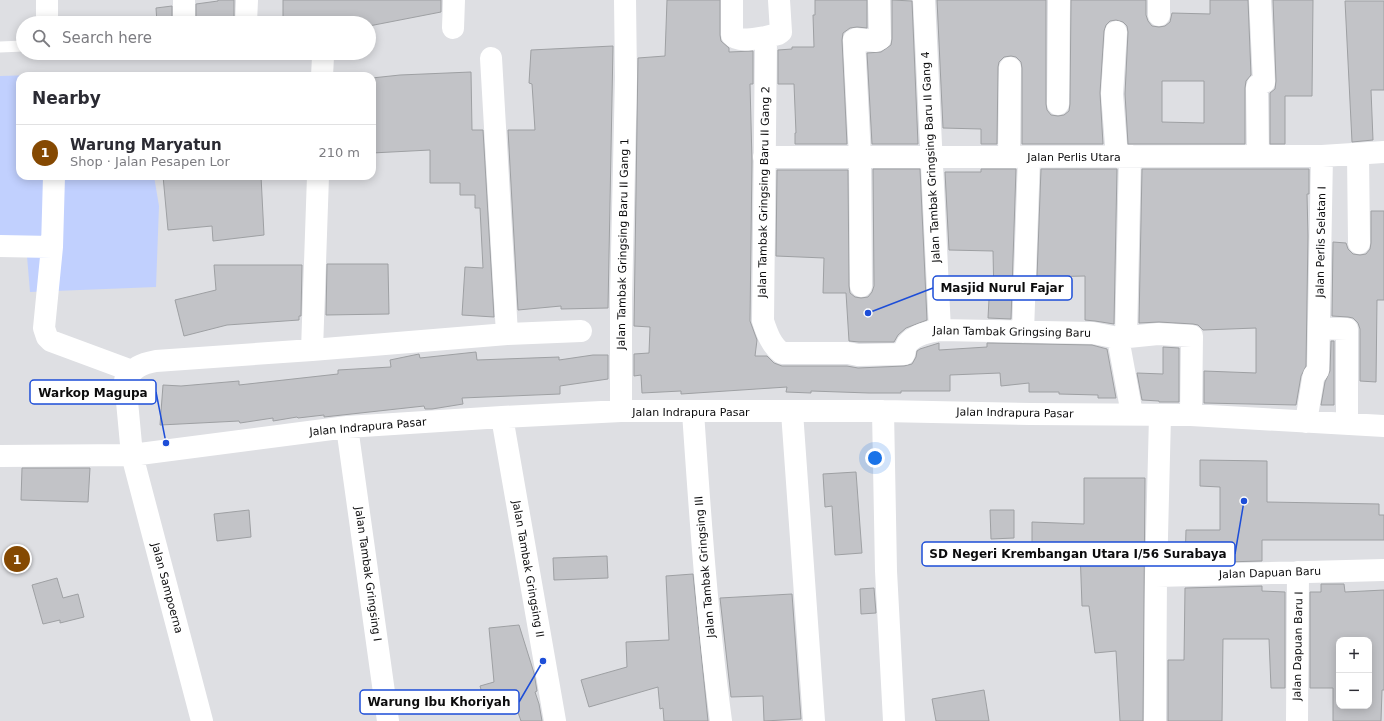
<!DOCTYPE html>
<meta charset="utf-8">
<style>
:root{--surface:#fff;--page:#f7f7f7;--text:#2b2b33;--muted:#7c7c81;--line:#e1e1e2;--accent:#854902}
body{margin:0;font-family:"DejaVu Sans",sans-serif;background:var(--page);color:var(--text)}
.controls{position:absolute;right:12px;bottom:12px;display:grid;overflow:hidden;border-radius:8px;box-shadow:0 2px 10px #0003}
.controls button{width:36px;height:36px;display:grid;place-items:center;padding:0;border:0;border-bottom:1px solid var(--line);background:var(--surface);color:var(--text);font:20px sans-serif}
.you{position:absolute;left:875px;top:458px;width:14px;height:14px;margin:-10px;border:3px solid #fff;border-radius:50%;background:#1a73e8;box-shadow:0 0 0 6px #1a73e833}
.badge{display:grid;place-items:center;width:26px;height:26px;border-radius:50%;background:var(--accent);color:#fff;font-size:13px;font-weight:700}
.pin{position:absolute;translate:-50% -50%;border:2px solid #fff;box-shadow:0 1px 4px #0006}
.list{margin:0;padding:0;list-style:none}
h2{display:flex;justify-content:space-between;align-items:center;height:52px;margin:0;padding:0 16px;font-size:17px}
h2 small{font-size:13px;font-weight:400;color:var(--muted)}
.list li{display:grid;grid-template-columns:26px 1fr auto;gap:12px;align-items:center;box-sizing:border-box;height:56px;padding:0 16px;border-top:1px solid var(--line)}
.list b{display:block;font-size:15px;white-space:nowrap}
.list p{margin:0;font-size:13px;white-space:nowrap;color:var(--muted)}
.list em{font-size:13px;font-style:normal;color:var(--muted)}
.icon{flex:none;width:22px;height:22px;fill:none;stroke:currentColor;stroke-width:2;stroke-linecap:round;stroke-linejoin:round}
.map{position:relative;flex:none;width:1384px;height:721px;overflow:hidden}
.search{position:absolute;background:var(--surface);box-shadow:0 2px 10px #0003;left:16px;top:16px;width:360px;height:44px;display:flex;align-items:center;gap:10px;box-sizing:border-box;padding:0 14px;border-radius:22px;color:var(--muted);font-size:15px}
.panel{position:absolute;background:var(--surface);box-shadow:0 2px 10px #0003;left:16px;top:72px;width:360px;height:108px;border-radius:12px}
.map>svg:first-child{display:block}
</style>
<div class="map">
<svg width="1384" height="721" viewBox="0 0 1384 721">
<rect width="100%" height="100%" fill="#dedfe3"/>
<path fill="#c1d0fe" d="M137,72v4h-117v100h134l5,30 -3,81 -126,5 -4,-48 -26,-1v-167z"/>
<path fill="#c2c3c7" stroke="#9ea0a3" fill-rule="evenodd" d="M218,0h16v23h-38v-19l22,-3z
M283,0h158v12l-72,14v-3h-86z
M667,0h53v35l1,6 8,7v4l24,-1v33h-3l2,77 -2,160 7,19 -2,16h12l7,7 8,3h65l11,2 46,-2 8,-2 4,-7 1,-6 3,-2 19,-6v7l48,-3v-4l105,2 15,4 9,49h-18v-3l-39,-1v-2h-30v-9l-28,3 -1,-13 -50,2v16h-49v2h-32l-58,-2v2l-25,-1 1,-5 -106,7v-3l-39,2 -1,-18 -7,1v-22l15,-1 1,-26 -16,-1 4,-268 27,-2z
M815,0h52v28l-10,-1 -7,1 -7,5 -1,7 5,104h-52v-11h1l-2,-49h-16v-34l14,-1v-2h22l-1,-32h2z
M892,0l20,1 6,143h-46l-5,-91 14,-1 10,-7 1,-6z
M937,0h109v104l1,6 4,5 7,1 6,-1 5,-4 1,-7 1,-104h75v15l2,6 4,5 7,1 6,-1 5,-4 2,-9 38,1v-14h38l3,75 -5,6 -1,7v56h-117l-3,-50 3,-62 -1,-6 -4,-4 -7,-2 -6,1 -4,4 -2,6 -4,62 3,51h-81v-76l-1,-6 -5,-5 -5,-1 -7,1 -5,5 -1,5 -1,77h-16v-15l-38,-1zM1162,81h42v42l-42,-1z
M1273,0h40l-1,96h-27v48h-15v-51l5,-4 1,-8z
M1345,1h39v89h-13l2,50 -21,2z
M172,6v17h-15l-1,-15z
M613,46l-5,262 -47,1v-3l-43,4 -10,-180h27l-3,-46 -3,-1 2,-33z
M471,72l1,58h11l11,187 -32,-2 3,-48 18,1 -3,-60h-5v-13h-15v-12h-30v-33l-58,3v-75l28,-3z
M873,169h47l7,151 -21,8 -8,7 -4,7h-35l-10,-1 -3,-48h-23l1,-35 -48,-2 1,-86h71l1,116 1,7 5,4 6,1 7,-1 4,-5 2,-6z
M981,169h35l-5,150 -23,-1 1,-19h5l-1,-48 -44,-1 -4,-78h36z
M1041,169h76l-3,155 -19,-3 -10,-1v-44l-48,1z
M1142,169h167v25h-2l1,42 -2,130 -5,10 -5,29 -92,-2v-32l52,2v-45l-53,2 -5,-5 -5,-1 -34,-2 -20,1z
M163,176h98l3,59 -51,6 -1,-15 -44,4z
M1371,211h13v89h-7l-1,82 -16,-1v-52l-2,-6 -5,-5 -5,-1 -16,-1 1,-74 13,1 2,6 5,5 7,1 6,-1 4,-5 1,-6z
M327,264h61l1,50 -63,1z
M214,265h88l-1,51h-2v4l-72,5 -43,11 -9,-36 41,-10z
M1331,341h3v64h-13l4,-23 5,-11z
M1163,347l16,1v54h-20v-1l-17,-1 -5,-27 26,1z
M476,352l1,8 82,-3v3l34,-5h15v24l-48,7v8l-98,4 1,6 -31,5h-7l-1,-3 -100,11v-2l-26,3 -1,-1 -24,4v-3l-33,5 -1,-2 -79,4 3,-40 18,1 58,-5v4l99,-11v-4l53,-3 -1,-7 29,-6 1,4z
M1200,460l67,1v41l112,2v11h5v25h-122v21l-77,2 1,-33h34v-43l-20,-1z
M22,468h68l-2,34 -67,-2z
M856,472l6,81 -27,2 -3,-49 -7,1 -2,-33z
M1084,478h61l-2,243h-23l-4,-70 -21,2 -6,-47h-7l-2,-56 -48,-3v-25l52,2z
M249,510l2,27 -34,4 -3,-27z
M990,510h24v28l-23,1z
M607,556l1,22 -54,2 -1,-22z
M693,574l15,147h-44l-1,-13 -3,1 -2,-22 -69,20 -8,-27 46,-13 -1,-25 43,-2 -3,-64z
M57,578l6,20 15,-4 6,23 -24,6v-3l-17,4 -11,-39z
M1321,584h23l1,8 39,-2v100h-2l-1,31h-48v-33h-23v-96h11zM1339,640h30v66h-30z
M1262,586v5l23,1v96h-14l-2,-49h-46l-1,82h-54v-61h16l1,-72z
M874,588l2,25 -15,1 -1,-25z
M792,594l9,125 -37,2 -1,-25 -32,1 -11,-99z
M519,625l15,48 3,18 -2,1 4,12 3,17h-21l-8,-23 -27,9 -6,-21 14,-4 -5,-54z
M984,690l5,31h-53l-4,-22z"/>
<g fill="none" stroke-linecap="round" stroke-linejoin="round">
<path stroke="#fff" stroke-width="11" d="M0,47l23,-1"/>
<path stroke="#fff" stroke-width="22" d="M47,0v23
M732,0v35c7,8 25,3 34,2
M779,0l2,32 -3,2 -12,3 -3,284c4,12 8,24 19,32h66l10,2 46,-1c1,-3 1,-7 3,-10 7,-9 23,-13 33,-14l153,3 25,5 40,-4 34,2 -1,79
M924,0l16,330
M1159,15v-15
M184,23v-23
M246,23l1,-23
M453,28l1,-28
M1116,32l-4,62 5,63
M491,58l16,276
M322,76l1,-19
M1058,104l1,-104
M1358,154l1,89
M1258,156l-1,-68 1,-3 6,-3 -4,-82
M764,157h96l462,-1 62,-4
M1009,157l1,-89
M54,176l-2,71 -8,81 3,9 4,4 81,30
M0,246l52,1
M861,286l-1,-129 -6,-117 2,-1 20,2 4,-2 -1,-39
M1319,328l28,1v95
M1023,332l6,-175
M1126,337l4,-181
M1118,338l14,76
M312,350l6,-174
M621,411v-112l5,-222 -1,-77
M883,411l3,160 8,150
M693,412c7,103 14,206 28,309
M792,412l22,309
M502,417l53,304
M1306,422l7,-43 1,-4 4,-4 4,-215
M347,427l41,294
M0,456l132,-1 215,-28 155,-10 119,-6h262l147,3 161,1 193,11
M1156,576l228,-6
M202,721l-70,-266 -7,-75c10,-13 15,-16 31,-19l156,-11 195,-16 74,-3
M1155,721l1,-145 4,-160
M1297,721l1,-149"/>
</g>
<g text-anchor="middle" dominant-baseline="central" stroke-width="4" stroke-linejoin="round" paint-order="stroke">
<g font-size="11" fill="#0c0c0d" stroke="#fff">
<text transform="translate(931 157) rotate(-93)">Jalan Tambak Gringsing Baru II Gang 4</text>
<text x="1074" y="157">Jalan Perlis Utara</text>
<text transform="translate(764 192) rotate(-89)">Jalan Tambak Gringsing Baru II Gang 2</text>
<text transform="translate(1321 242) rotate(-89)">Jalan Perlis Selatan I</text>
<text transform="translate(623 244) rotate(-89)">Jalan Tambak Gringsing Baru II Gang 1</text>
<text transform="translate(1012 332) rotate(1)">Jalan Tambak Gringsing Baru</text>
<text x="691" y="412">Jalan Indrapura Pasar</text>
<text transform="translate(1015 413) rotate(1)">Jalan Indrapura Pasar</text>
<text transform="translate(368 427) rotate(-5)">Jalan Indrapura Pasar</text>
<text transform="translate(705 567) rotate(-95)">Jalan Tambak Gringsing III</text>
<text transform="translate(528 569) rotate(80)">Jalan Tambak Gringsing II</text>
<text transform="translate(1270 573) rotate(-2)">Jalan Dapuan Baru</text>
<text transform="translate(368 574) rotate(82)">Jalan Tambak Gringsing I</text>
<text transform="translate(167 588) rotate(75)">Jalan Sampoerna</text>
<text transform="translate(1298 646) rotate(-89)">Jalan Dapuan Baru I</text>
</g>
</g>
<path fill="none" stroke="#1d4ed8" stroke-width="1.5" d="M868 313L933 288M166 443L156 392M1244 501L1235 554M543 661L519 702"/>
<g fill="#1d4ed8" stroke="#fff" stroke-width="1.5">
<circle cx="868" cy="313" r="4"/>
<circle cx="166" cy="443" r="4"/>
<circle cx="1244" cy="501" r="4"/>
<circle cx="543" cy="661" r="4"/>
</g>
<g fill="#fff" stroke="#1d4ed8" stroke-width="1.5">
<rect x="933" y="276" width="139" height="24" rx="4"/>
<rect x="30" y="380" width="126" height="24" rx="4"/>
<rect x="922" y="542" width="313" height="24" rx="4"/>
<rect x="360" y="690" width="159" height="24" rx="4"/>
</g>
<g font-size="12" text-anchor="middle" font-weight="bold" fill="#0c0c0d">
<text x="1002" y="292">Masjid Nurul Fajar</text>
<text x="93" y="397">Warkop Magupa</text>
<text x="1078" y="558">SD Negeri Krembangan Utara I/56 Surabaya</text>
<text x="439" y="706">Warung Ibu Khoriyah</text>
</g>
</svg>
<div class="controls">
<button>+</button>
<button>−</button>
</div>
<div class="you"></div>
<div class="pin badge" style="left:17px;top:559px">1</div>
<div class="search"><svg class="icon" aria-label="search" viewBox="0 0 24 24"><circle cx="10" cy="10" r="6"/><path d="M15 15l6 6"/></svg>Search here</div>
<section class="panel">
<h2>Nearby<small></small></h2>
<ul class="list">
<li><span class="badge">1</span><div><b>Warung Maryatun</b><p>Shop · Jalan Pesapen Lor</p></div><em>210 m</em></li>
</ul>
</section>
</div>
